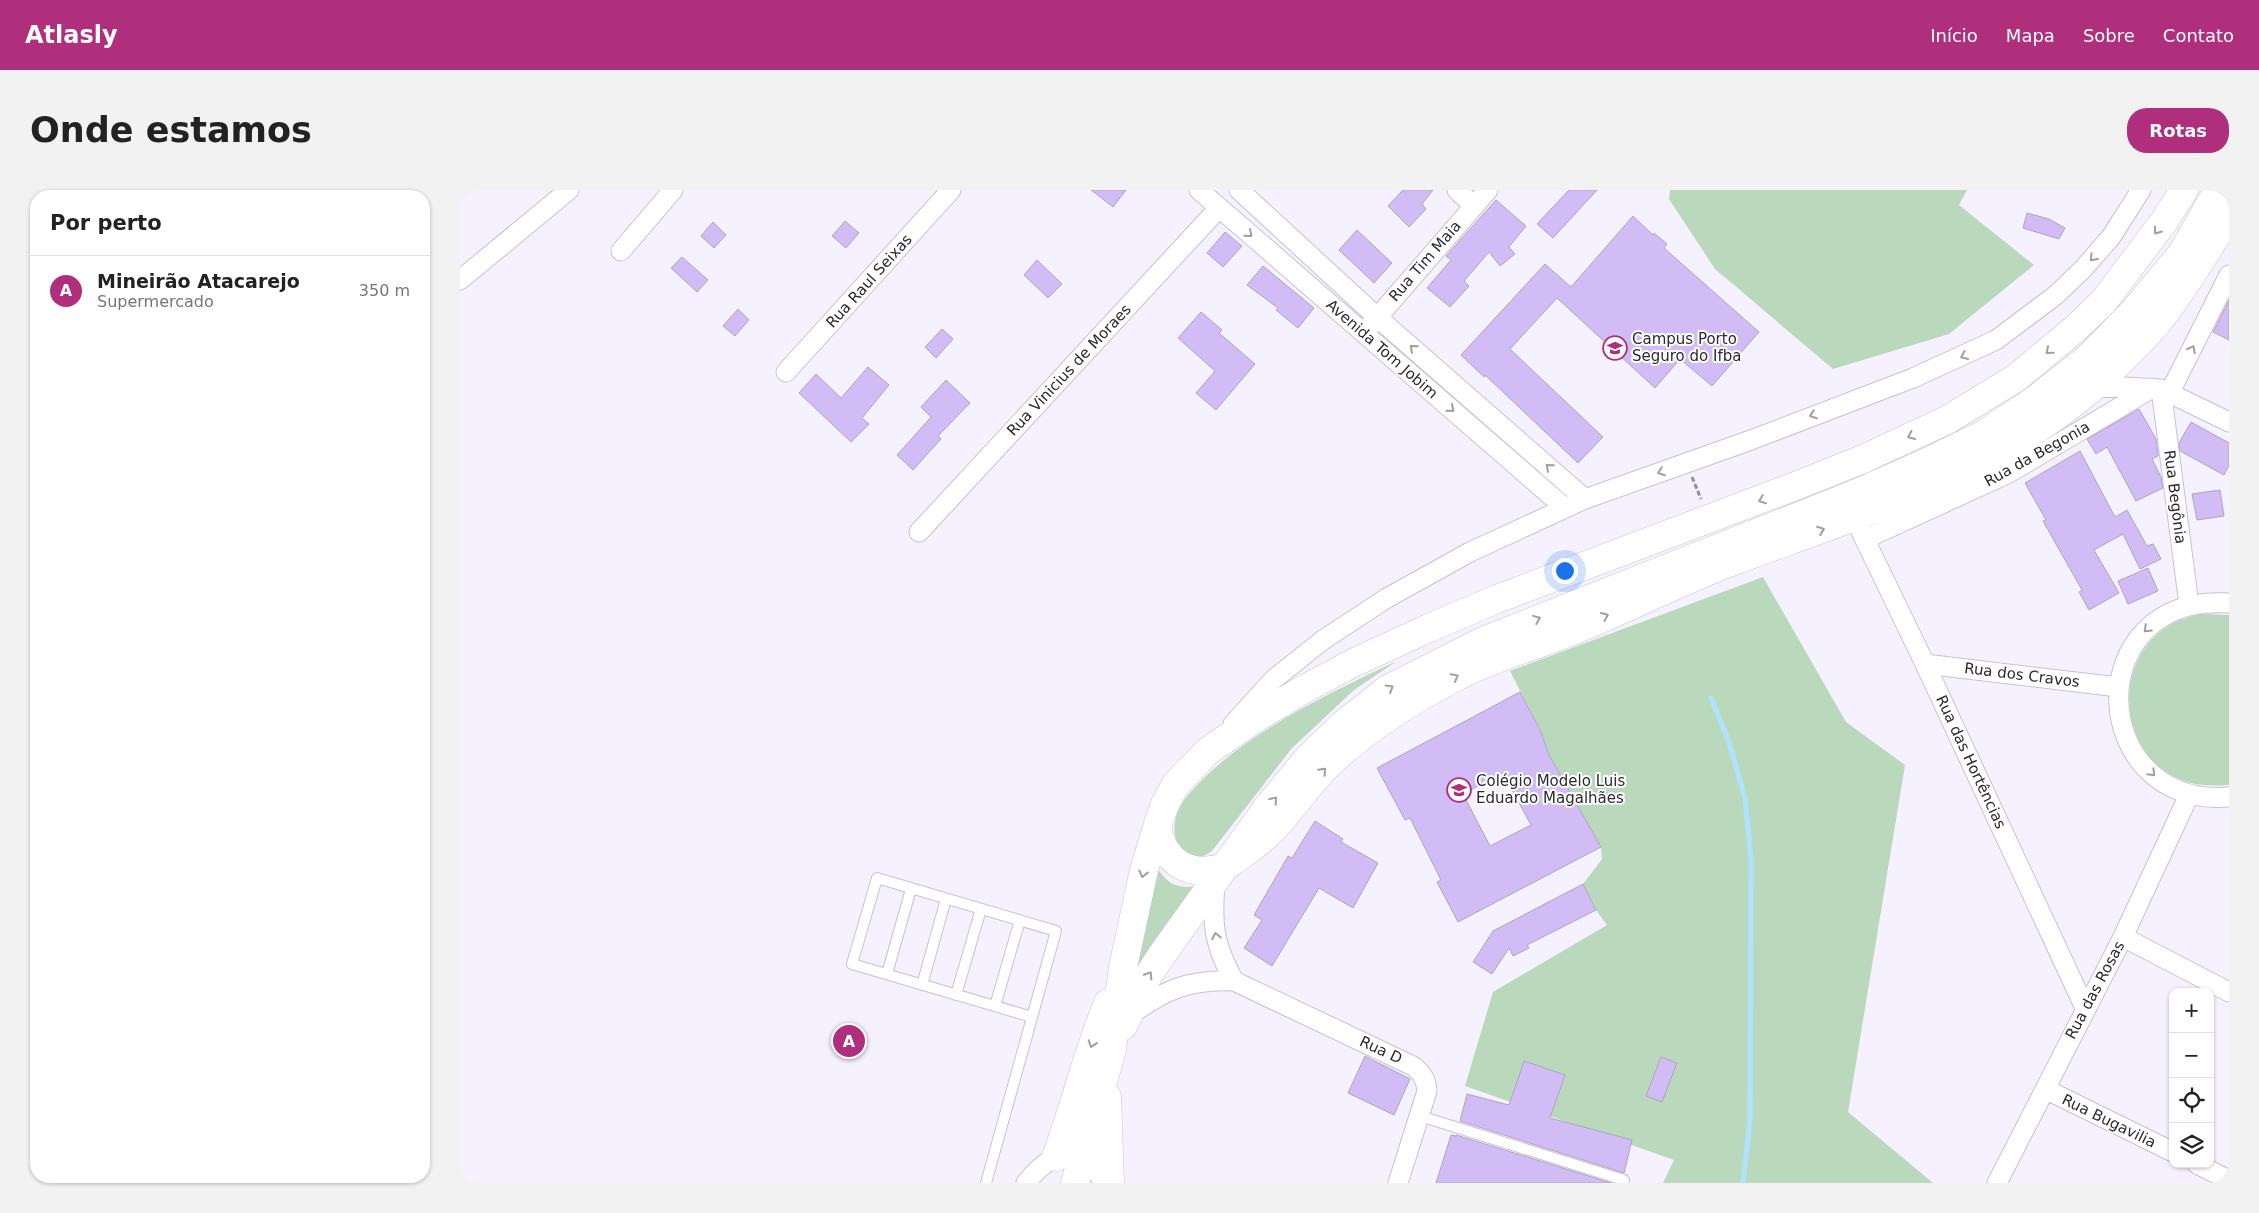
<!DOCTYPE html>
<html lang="pt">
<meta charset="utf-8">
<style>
:root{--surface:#fff;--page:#f2f2f2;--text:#222;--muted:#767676;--line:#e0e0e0;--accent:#af2f7c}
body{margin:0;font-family:"DejaVu Sans",sans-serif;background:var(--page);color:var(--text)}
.controls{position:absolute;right:15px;bottom:15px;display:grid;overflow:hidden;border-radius:10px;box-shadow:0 1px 4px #0004}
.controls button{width:45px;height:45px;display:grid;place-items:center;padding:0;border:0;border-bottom:1px solid var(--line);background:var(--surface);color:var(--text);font:25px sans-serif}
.you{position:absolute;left:1104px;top:380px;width:18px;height:18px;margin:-12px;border:4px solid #fff;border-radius:50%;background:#1a73e8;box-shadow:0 0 0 8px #1a73e833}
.badge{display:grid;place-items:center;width:32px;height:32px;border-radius:50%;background:var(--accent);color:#fff;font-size:16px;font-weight:700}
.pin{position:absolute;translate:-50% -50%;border:2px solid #fff;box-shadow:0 1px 5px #0006}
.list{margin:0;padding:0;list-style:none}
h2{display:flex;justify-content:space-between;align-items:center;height:65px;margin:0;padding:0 20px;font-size:21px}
h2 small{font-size:16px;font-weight:400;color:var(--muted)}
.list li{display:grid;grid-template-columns:32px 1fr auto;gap:15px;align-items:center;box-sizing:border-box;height:70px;padding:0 20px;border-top:1px solid var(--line)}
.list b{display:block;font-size:19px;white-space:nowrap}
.list p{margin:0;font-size:16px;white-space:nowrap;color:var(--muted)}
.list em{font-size:16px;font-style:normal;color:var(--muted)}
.icon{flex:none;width:28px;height:28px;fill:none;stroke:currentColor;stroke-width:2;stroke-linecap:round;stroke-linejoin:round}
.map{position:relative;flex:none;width:1769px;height:993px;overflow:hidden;border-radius:20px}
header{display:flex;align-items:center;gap:30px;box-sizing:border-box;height:70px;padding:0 25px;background:var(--accent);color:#fff}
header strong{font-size:24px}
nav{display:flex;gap:28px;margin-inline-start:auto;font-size:18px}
.intro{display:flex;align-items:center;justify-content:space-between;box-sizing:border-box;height:120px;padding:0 30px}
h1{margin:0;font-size:35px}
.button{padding:12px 22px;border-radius:20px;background:var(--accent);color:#fff;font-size:18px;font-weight:700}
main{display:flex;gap:30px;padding:0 30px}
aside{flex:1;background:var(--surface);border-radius:20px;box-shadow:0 1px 4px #0004}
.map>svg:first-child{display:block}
</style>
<header>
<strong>Atlasly</strong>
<nav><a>Início</a><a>Mapa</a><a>Sobre</a><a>Contato</a></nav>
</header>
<div class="intro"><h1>Onde estamos</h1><a class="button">Rotas</a></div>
<main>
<aside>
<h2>Por perto<small></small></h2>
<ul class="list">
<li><span class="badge">A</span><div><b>Mineirão Atacarejo</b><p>Supermercado</p></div><em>350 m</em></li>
</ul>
</aside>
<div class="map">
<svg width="1769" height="993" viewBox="0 0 1769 993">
<rect width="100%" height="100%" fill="#f6f1fe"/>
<path fill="#bad9bc" d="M1210,0h297l-8,15 75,60 -85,69 -116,35 -118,-100 -46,-70z
M1303,387l83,145 59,43 -57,347 85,71h-270l11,-23 -209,-74 28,-94 114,-67 -11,-15 -13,-26 19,-25 -1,-12 -52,-92 -8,-23 -31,-61z
M1740,424l29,1v170c-16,1 -30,1 -45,-4 -68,-24 -74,-126 -10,-158 8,-4 17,-6 26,-9z
M937,471l-43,29 -62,58 -80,103c-9,6 -14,9 -24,3 -21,-14 -15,-41 0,-59 50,-59 139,-101 209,-134z
M696,677c13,18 21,22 42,19l-63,85z"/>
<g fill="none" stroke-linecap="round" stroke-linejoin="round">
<path stroke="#afe3fd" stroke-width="5" d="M1251,508l18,44 16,56 6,61 -1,260 -7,64"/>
</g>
<path fill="#d2bcf5" stroke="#ada6ba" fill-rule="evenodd" d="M631,0h35l-13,17z
M943,0h30l-11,14 4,5 -17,18 -21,-21z
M1109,0h28l-44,48 -16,-14z
M1036,10l30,26 -17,21 6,7 -15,12 -11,-14 -25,29 5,5 -19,21 -23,-19 24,-28 -5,-4z
M1567,23l22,6 16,9 -6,11 -36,-11z
M1173,26l20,19 1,-2 13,11 -3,4 95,84 -47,54 -32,-27 -25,29 -98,-90 -47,51 93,88 -25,26 -93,-88 -1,2 -23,-22 84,-91 26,23z
M385,31l14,12 -13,15 -14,-12z
M253,32l13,13 -12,13 -13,-12z
M897,40l35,33 -18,20 -35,-33z
M765,42l17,14 -19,21 -16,-14z
M222,67l26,23 -11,12 -26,-24z
M577,70l25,24 -14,14 -24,-23z
M803,76l51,42 -16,20 -22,-18 2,-2 -31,-23z
M1769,110v40l-16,-8z
M278,119l11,11 -14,16 -12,-10z
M741,122l21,18 -3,3 36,31 -39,46 -20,-17 19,-22 -37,-33z
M482,139l11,10 -17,19 -11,-11z
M408,177l21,18 -27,33 7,6 -18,18 -52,-49 17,-19 25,24z
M486,190l24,23 -32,33 3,3 -28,31 -16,-15 34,-38 -10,-10z
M1679,219l17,30 2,17 -6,3 9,18 2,11 -27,13 -29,-54 -11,7 -9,-15z
M1731,232l38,21v22l-5,10 -44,-24 -1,-8z
M1620,261l35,66 12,-7 20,36 6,-2 8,15 -21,10 -17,-35 -29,16 25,43 -30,17 -10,-18 3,-2 -39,-69 3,-1 -21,-37z
M1760,300l4,26 -27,4 -5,-26z
M1688,378l10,23 -30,13 -10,-23z
M1060,502l21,40 8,23 52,92 -143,75 -21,-40 4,-2 -31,-62 -5,2 -28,-52zM1043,583l28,52 -41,21 -27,-52z
M855,631l28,18 -2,3 37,21 -25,45 -34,-20 -47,78 -28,-18 18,-28 -8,-5 34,-59 4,2z
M1123,694l13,26 -69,35 2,3 -16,8 -4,-8 -17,26 -19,-12 20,-31z
M905,866l45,23 -16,36 -46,-22z
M1201,867l16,6 -15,39 -16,-6z
M1064,871l41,14 -15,43 82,22 -8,33 -164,-52 7,-27 42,11z
M991,945l5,1v-1l155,48h-175z"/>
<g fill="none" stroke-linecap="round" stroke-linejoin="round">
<g stroke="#c8c0d5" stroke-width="12">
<path id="lane" d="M427,784l24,-85
M462,795l24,-86
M496,805l25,-86
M535,816l25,-86
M960,926l204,64 -1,3
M526,993l70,-252 -179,-53 -25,86 180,53"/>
</g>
<g stroke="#c8c0d5" stroke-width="21">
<path id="street" d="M739,0l366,318
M779,0l138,127 208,182
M997,0l17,16
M161,61l52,-61
M0,90l109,-90
M909,137l119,-137
M326,182l165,-182
M1631,198l32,-1 38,2 68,33
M1701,199l28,216
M1710,202l59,-117
M1394,327l71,147 160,344
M459,342l300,-324
M1405,349l144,-66 143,-85
M1769,413c-152,-10 -142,206 0,194
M1465,474l193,23
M773,534l41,-45 49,-39 64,-42 83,-46 115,-53 166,-59 162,-62 83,-38 60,-45 27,-26 28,-32 30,-47
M755,693c-3,41 -2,60 19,98
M1663,747l106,55
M669,826c35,-26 60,-37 105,-35l179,85c9,7 13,13 14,25l-29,92
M1585,899l128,63
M1737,974l32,16
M566,993c26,-33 55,-41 78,0
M1537,993l126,-246 66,-142"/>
</g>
<g stroke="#c8c0d5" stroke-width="29">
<path id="secondary" d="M772,672c11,-8 23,-16 34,-26 22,-20 38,-47 60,-69 37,-36 84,-66 130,-90 38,-20 80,-31 119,-47 51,-21 100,-46 151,-66 125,-47 265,-88 367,-177 22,-20 45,-42 65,-65 27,-33 48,-71 71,-106"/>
</g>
<g stroke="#c8c0d5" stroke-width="29">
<path id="primary" d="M697,637c7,37 34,52 70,39
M663,836l20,-42 18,-28 106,-148 42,-51 37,-35 42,-33 95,-48 367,-145 75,-33 59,-29 48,-32 55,-43 48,-49 48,-58 35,-62
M647,907l3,86
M596,967c19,-51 31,-104 52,-154
M615,993l37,-133 11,-83 21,-97 13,-43 8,-23 11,-20 32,-33 51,-35 47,-28 49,-26 74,-34 68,-29 301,-114 65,-26 84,-39 69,-42 60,-50 28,-27 61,-81 19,-30"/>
</g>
<path stroke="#94909b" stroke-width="3" stroke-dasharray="5 2.5" stroke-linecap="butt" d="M1232,287l9,22"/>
<use href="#lane" stroke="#fff" stroke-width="10"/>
<use href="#street" stroke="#fff" stroke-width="19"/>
<use href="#secondary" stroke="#fff" stroke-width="28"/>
<use href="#primary" stroke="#fff" stroke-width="28"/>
</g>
<defs><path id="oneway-chevron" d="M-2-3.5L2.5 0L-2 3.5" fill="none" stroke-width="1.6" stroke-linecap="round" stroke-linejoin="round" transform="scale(1.25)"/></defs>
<g stroke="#a09fa2">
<use href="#oneway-chevron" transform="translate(1697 41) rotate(126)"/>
<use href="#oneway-chevron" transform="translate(789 44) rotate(41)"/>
<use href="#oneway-chevron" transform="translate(1633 68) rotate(132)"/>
<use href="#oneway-chevron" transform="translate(953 158) rotate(-139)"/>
<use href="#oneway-chevron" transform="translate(1732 159) rotate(-63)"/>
<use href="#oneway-chevron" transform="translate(1589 161) rotate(140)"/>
<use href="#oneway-chevron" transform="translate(1504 166) rotate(156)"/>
<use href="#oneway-chevron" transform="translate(991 219) rotate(41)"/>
<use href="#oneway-chevron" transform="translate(1353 225) rotate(159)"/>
<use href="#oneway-chevron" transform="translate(1451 246) rotate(155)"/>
<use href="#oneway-chevron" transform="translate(1089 277) rotate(-139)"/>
<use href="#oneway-chevron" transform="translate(1201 282) rotate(160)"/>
<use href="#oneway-chevron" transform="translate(1302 310) rotate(159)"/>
<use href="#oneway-chevron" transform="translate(1361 340) rotate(-21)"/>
<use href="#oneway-chevron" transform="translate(1145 426) rotate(-24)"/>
<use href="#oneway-chevron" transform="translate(1077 429) rotate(-22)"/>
<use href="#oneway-chevron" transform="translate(1687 439) rotate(136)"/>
<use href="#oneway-chevron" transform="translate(995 487) rotate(-28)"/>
<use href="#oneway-chevron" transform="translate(930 498) rotate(-31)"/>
<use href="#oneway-chevron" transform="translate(863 581) rotate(-47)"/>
<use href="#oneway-chevron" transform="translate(1692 583) rotate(45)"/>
<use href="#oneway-chevron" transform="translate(814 610) rotate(-50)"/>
<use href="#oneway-chevron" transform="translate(683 684) rotate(104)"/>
<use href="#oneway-chevron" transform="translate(756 746) rotate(-101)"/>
<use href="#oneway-chevron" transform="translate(689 785) rotate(-58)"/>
<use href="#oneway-chevron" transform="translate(632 854) rotate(109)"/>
</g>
<defs>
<g id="school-ring" transform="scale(1.25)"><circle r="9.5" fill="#fff" stroke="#af2f7c" stroke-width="1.5"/><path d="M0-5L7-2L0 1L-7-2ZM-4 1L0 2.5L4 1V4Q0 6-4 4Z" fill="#af2f7c"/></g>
</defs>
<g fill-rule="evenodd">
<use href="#school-ring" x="1155" y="158"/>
<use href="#school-ring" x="999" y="600"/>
</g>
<g text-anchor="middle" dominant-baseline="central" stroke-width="4" stroke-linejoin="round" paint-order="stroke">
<g font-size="15" fill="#2c2931" stroke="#fff">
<text transform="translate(965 71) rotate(-49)">Rua Tim Maia</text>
<text transform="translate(409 91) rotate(-48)">Rua Raul Seixas</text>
<text transform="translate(922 159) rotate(41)">Avenida Tom Jobim</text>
<text transform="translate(609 180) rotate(-47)">Rua Vinicius de Moraes</text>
<text transform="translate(1577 264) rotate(-29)">Rua da Begonia</text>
<text transform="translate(1715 307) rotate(83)">Rua Begônia</text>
<text transform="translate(1562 485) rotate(7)">Rua dos Cravos</text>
<text transform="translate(1511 572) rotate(65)">Rua das Hortências</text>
<text transform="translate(1635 800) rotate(-62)">Rua das Rosas</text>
<text transform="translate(921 860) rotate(25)">Rua D</text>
<text transform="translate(1649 931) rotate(26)">Rua Bugavilia</text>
</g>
<g font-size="15" fill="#2c2931" stroke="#fff" text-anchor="start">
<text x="1172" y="149">Campus Porto<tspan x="1172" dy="17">Seguro do Ifba</tspan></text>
<text x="1016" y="591">Colégio Modelo Luis<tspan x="1016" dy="17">Eduardo Magalhães</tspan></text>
</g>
</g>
</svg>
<div class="controls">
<button>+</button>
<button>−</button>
<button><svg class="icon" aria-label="locate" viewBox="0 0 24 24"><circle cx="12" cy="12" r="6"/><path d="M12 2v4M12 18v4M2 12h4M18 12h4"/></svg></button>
<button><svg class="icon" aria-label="layers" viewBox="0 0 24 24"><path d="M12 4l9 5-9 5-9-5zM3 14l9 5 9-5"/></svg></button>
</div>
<div class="you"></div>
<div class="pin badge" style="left:389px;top:851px">A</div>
</div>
</main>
